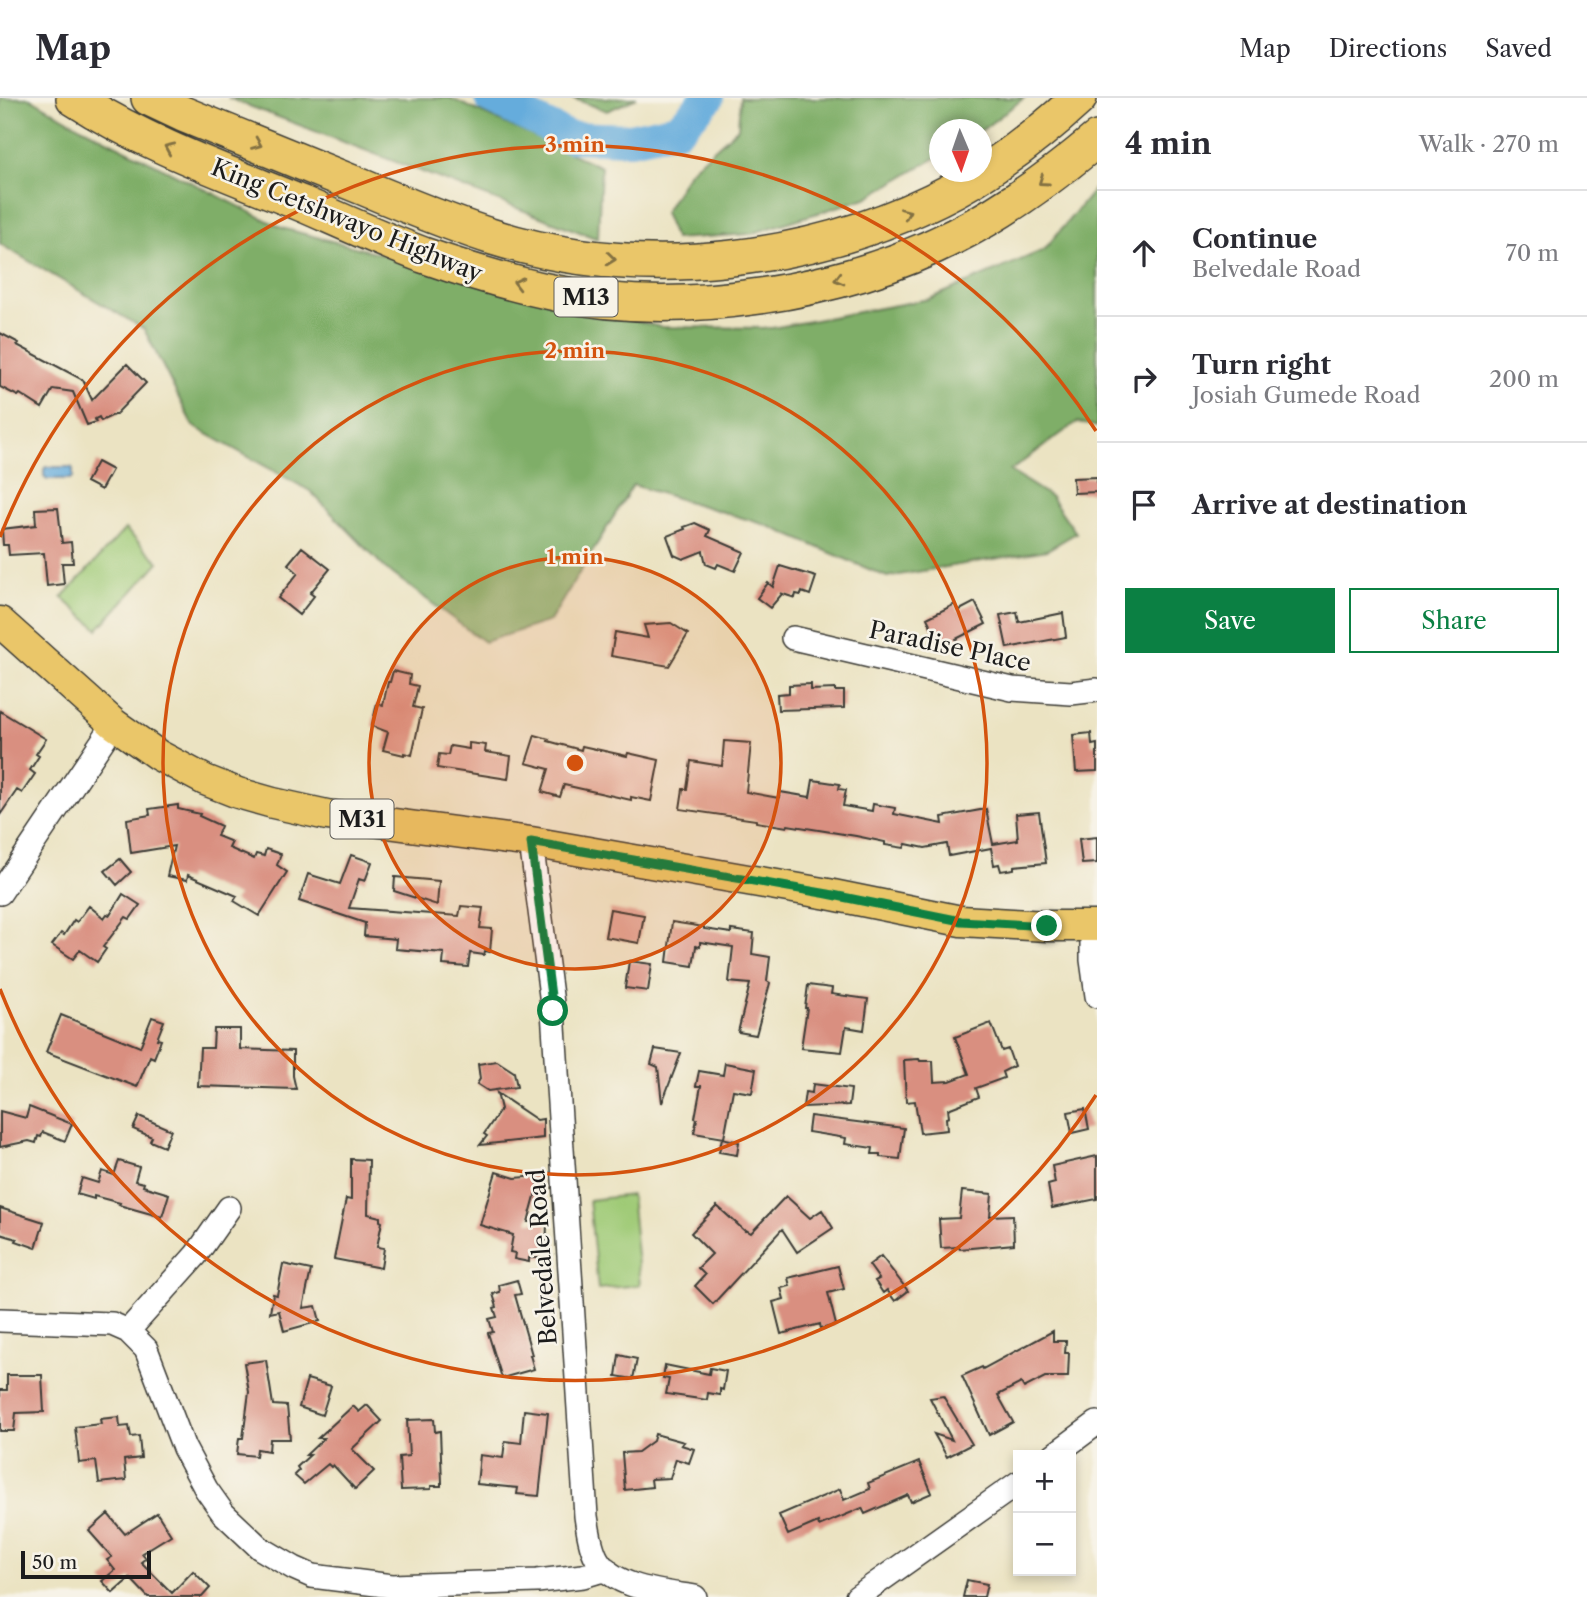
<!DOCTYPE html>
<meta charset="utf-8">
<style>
:root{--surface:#fff;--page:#f7f7f7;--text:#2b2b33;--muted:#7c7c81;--line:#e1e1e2;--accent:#0b8043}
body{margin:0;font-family:"Libre Caslon Text",serif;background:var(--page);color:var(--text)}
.controls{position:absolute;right:21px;bottom:21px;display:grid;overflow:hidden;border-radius:0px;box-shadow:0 4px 10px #0003}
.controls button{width:63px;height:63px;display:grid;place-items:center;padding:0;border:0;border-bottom:2px solid var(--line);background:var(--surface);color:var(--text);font:35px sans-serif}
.compass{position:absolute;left:929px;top:21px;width:63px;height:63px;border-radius:50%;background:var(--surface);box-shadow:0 4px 10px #0003;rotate:178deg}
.scale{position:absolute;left:21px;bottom:18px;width:130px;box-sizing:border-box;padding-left:7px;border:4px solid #1c1c1c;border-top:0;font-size:19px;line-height:24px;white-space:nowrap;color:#1c1c1c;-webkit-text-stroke:5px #f7f3e8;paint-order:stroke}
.stop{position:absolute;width:21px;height:21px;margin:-16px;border:5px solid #0b8043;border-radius:50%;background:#fff}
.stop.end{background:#0b8043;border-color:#fff;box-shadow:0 2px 7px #0008}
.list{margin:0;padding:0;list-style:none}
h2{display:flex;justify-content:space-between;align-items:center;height:91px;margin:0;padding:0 28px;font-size:30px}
h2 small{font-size:23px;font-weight:400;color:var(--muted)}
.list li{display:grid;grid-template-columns:46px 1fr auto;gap:21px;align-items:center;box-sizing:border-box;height:126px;padding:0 28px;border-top:2px solid var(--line)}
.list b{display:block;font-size:26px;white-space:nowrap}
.list p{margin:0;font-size:23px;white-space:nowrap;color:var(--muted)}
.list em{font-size:23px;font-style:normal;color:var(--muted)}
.actions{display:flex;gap:14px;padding:21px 28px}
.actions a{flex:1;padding:16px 0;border:2px solid var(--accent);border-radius:0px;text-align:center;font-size:24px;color:var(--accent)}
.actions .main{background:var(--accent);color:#fff}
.icon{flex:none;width:38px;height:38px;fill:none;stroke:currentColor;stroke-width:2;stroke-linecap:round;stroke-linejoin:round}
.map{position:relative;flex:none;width:1097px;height:1499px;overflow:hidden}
header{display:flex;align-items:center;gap:42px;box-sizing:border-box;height:98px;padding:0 35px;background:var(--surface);border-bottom:2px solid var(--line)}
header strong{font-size:33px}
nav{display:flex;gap:38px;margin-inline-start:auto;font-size:24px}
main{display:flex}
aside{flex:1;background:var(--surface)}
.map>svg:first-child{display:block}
</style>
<header>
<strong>Map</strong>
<nav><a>Map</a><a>Directions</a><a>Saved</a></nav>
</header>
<main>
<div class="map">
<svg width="1097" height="1499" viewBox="0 0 1097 1499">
<rect width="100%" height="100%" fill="#f7f3e8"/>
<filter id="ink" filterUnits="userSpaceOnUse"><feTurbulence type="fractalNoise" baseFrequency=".0143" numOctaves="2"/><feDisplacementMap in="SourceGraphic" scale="14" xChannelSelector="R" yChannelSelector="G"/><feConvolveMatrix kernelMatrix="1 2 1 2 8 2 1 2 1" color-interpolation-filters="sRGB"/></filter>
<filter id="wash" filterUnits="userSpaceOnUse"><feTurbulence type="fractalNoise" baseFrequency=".00686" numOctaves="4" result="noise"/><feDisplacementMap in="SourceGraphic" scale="28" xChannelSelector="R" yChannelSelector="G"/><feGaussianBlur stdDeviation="1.57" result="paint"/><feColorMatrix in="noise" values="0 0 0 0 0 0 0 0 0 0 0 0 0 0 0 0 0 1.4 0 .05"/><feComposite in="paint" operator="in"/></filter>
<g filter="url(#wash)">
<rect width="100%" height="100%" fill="#ebe3c2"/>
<path fill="#9fca76" stroke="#5e7349" stroke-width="2" d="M125,431l34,33 -61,67 -36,-31z
M631,1097l9,90 -42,4 -9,-89z"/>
<path fill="#7fae67" stroke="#4e6542" stroke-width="2" d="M0,0h30l51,29 201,101 378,99 112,1 157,-29 115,-49 53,-64v241l-20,-5 -67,49 41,26 25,36 -29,17 -160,27 -121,-52 -133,-40 -83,136 -66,21 -99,-74 -75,-77 -117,-65 -49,-97 -144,-85z
M228,0h222l151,69 -3,72z
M572,0h65l-30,13z
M740,0h284l-42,32h-42l-1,26 -73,42 -116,36 -75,5 -11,-26 25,-41 49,-44z"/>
<path fill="#65acdc" stroke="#40647c" stroke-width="2" d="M46,369h25l2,2v8l-2,2h-24l-3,-3v-7z"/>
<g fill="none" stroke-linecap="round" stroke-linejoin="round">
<path stroke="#65acdc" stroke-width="32" d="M490,0l79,39 61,2 48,-10 30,-31"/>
</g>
<g id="blocks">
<path fill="#d98f80" d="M0,235l19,10 -2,2 66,35 9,20 35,-36 19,19 -30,31 -15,7 -2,-4 -4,2 1,3 -9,3 -14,-33 -20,-3 -11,19 -22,-14 -2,2 -18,-9z
M97,364l15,8 -11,20 -15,-8z
M1097,379v15l-23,1 -1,-15z
M58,410l4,35 9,-1 2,21h-11l2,21 -17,2 -3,-33 -35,2 -1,-10h-5l-1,-16 34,-4 -1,-16z
M695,425l15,7 -3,6 37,16 -9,19 -17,-7 -2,4 -10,-4 -3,-13 -20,8 -9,-4 -7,-19 18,-7 -1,-2z
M302,449l28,22 -20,24 4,3 -15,19 -21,-17 20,-25 -10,-9z
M780,468l36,11 -6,18 -8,-3 -1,3 -5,-1 -1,4 -15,-5 2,1 -12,14 -13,-10 11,-15 5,4z
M975,504l11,22 -30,15 3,5 -16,7 -16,-33 28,-14 3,7z
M1017,514l2,10 44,-9 3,24 -59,11 -7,-33z
M671,525l17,11 -19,32 -58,-10 4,-24 33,6 -4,-13z
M393,573l17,4 -1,9 9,2 -5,21 9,2 -10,46 -8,-2v2l-21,-5 5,-18 -16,-6 5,-23 6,2 5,-23h2z
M811,586v6l24,-1v2h9v17l-66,2 -1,-16 12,-1v-8z
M0,613l46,28 -10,15 3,2 -9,14 5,4 -13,19 -5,-3 -17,25z
M1091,635l1,12 5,-1v27l-21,1 -3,-37z
M535,637l14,4 -1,2 33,9 1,-4 45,10 1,-3 31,7 -8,41 -20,-4v3l-67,-15 -4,12 -18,-5 7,-23 -23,-6z
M724,643l27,2 -5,49 33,6 1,-6 30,5 3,-17 27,4 -1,5 7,1 -3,16 29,5 1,-7 22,4 -1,6 49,10 -1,-7 44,-8 7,35 25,-4 -2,-26 23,-2 7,51 -32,3v3l-13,2 -2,-7 -5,1 -3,-17 -42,8 -2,-12 -22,4 -19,-4 -2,4 -19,-3v-3l-29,-6 -68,-11 -1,2 -31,-5v-2l-76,-11 3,-20h4l4,-28 31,5z
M469,645l17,2 -1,7 26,4 -3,23 -71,-11 2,-14 9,1 2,-9 19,3z
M178,707v4l22,5 -1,2 22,10 -4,10 15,6 -3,6 25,11 2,-5 8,2 2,-7 15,5 -4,11 10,7 -28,44 -25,-15 3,-5 -49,-21 -1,5 -20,-4 7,-30 -43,7 -4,-34 23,-4 -1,-6z
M1097,739v26l-15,1 -3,-25z
M351,757l21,7 -7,19 -6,-2 -10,29 110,8 2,-10 22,2 -3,20 12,1 -2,23 -5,-1 -1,4 -14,-2 -2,14 -25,-2 1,-12 -49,-4 1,-10 -32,-3 1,-13 -66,-22 9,-27 32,10z
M120,761l11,13 -14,13 -12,-14z
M395,779l44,4 -2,24 -43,-14z
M123,796l17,11 -10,14 -4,-2 -23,30 3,2 -9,13 -17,-12 -7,9 -21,-14 9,-12 3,2 10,-15 3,2 12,-16 15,12 3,-4 3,1z
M610,811l34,6 -5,28 -34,-6z
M672,824l32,5v2l27,4v-3l23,3 -2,21 18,3 -3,24 3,2 -14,52 -18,-3 12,-48 -21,-2 4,-35 -33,-5v5l-4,-1 -3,20 -26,-4z
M629,863l23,3 -4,27 -23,-3z
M808,887l24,3 -1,6 37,5 -4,31 -18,-3 -4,25 -41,-4 6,-40h-2z
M61,917l79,32 12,-30 12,4 -7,18 4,1 -7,18 -4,-2 -13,31 -91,-35z
M991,925l11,28 6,-2 6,17 -12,6 2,6 -28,10 3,9 -31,12 1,8 -3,1 1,12 -27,3 -5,-32 -9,1 -2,-42 15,-1 1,2h13l1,21 16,-1 19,-7 -14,-37z
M214,931h26v20l53,2v25l3,13 -98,-3 2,-38h13z
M655,951l26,4 -19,50 -4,-36 -7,-3z
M497,963l17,11 3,15 -29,4 -11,-7 3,-5 -2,-15z
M725,965l31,6 -4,24 -19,-3 -9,48 -30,-5 3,-14 -2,-1 6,-32h-5l3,-15 24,4z
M813,986l38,5 -2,16 -46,2 2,-15 7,1z
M497,995l40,27 6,-1v19l-63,7 7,-9 -3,-2 17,-25z
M29,1009l43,17 -7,17 -22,-9 -2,5 -3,-1 -2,7 -7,-2 -29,6v-36l26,7z
M1085,1011l4,20 -17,4 -4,-21z
M139,1018l32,14 -7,17 -14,-6 2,-4 -19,-8z
M810,1018l94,12 -4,31 -20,-2v-3h-8l1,-6 -28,-4 1,-6 -38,-6z
M722,1040l17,4 -2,13 -18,-3z
M1097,1058v43l-45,9 -4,-23 7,-2 -3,-17z
M351,1061l18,1 -1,54 12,3v4l2,1 -5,25 7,1 -3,20 -47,-9 12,-60 5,1z
M119,1063l20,6 -4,14 9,2 -1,3 26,8 -7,23 -43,-12 1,-2 -26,-7v3l-17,-5 5,-16 16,5 4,-12 12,4z
M496,1074l19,6 23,-2v9l-10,37 19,-1 -1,37h-17v4l-15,-3 1,-6 -5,-1 3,-17 -33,-10z
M962,1093l30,3 -2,22 23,-1 1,29 -54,5 -1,-2 -18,1 -2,-29 20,-1z
M786,1098l24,22 12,-8 11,18 -36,24 -15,-23 -69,75 -18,-18 10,-11 -7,-7 14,-14 -21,-21 26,-27 28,25 1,-1 5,3z
M0,1110l44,14 -8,26 -20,-7 1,-2 -17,-5z
M881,1158l27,35 -13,10 -8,-11 -4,3 -8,-12 4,-2 -10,-14z
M283,1166l28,6 -8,38 13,-2 4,15 -36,10 -5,-20 -9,2 3,-19 4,1z
M838,1168l6,23 -16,4 8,32 -15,4 -1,-5 -39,10 -8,-32 11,-3 -3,-11 9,-2 -2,-8z
M517,1182l4,14 -6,1 17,60h-2l4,14 -32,9 -14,-45 5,-1 -4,-13 8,-2 -3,-9 3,-1 -4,-13 7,-2 -1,-7z
M1053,1233v10h13l-1,12h4l-1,24h-23l-21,11 -3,-5 -23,12 15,27 -24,13 -27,-59 20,-9 1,2z
M619,1257l18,4 -4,20 -17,-3z
M266,1262l7,45 14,1 3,33h-20l-1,12 -12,-2 -1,7 -19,-2 2,-16h4l6,-46 -5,-29z
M665,1267l44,9 1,-6 16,3 -3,19 -3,-1v6l-12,-2 -1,7 -41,-6 3,-15 -6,-1z
M7,1277h35l2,37 -28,1 -2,18h-14v-41h7z
M307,1281l24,7 -9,29 -23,-8z
M943,1298l29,48 -25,13 -13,-23 18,6 -22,-42z
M367,1307l15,16 -30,28 22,22 -19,18 -22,-24 -2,2 -3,-3 -24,20 -10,-9 5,-5 -2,-3 13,-12h-4l18,-17h-6l35,-32 6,6z
M524,1312l24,3 -9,83 -22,-2 1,-6 -41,-4 3,-29 23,3 2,-17 16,2z
M119,1319l1,10 9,-1 2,11 8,-1 2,22 -17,2 2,20 -27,3 -3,-22 -17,2 -4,-36 26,-3 -1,-5z
M434,1321l1,13 5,-1 2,52h-1v3h-10v3l-30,1 -2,-33 10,-1 -2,-36z
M655,1336l29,8 -3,3 13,4 -5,14 -13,-4 -6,19 -19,1 1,8 -27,3 -3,-37 16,-1 15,-11z
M919,1364l13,31 -21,9 -3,-7 -43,19 -3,-6 -43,18 -1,-4 -30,13 -9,-20 61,-26 4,11 26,-11 -2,-6z
M157,1415l14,22 -29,18 4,5 -5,4 31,31 21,-22 17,17 -8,9h-54l-18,-19 -17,15 -11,-12 13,-11 -8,-10 5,-3 -23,-26 19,-17 17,20z
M967,1482l20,4 -3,13h-21z"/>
</g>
</g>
<g filter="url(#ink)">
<use href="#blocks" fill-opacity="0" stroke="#3b3a35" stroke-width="2"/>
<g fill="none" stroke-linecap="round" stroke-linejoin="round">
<g stroke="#3b3a35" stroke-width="26">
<path id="minor" d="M793,540l219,51 59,4 26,-3
M531,744l22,169 33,505c2,14 4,30 11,43 17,30 67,33 98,38
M0,795l114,-169
M1092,828v34l5,36
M0,1222l112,4 16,7 18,18 38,99 22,41 17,24 37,35 34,20 18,8 80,10 145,-5 46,-5 23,-7
M128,1233l68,-76 33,-47
M1054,1357l43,-32
M857,1499l161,-114"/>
</g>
<g stroke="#3b3a35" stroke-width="33">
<path id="major" d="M0,524l114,102 44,31 47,25 33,13 35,10 54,12 204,27 297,52 133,27 86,5h50"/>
</g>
<g stroke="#3b3a35" stroke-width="38">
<path id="highway" d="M74,0c71,46 153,75 231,107 39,17 78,35 118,50 43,15 88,29 133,38 126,26 285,1 399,-57 52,-26 98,-60 142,-97
M149,0l34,16c59,24 118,48 177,72 44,18 88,37 133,51 150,47 325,26 463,-48 44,-24 86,-57 123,-91"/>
</g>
<use href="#minor" stroke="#fff" stroke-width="23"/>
<use href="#major" stroke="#eac669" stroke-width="30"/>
<use href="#highway" stroke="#eac669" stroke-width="35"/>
</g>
<defs><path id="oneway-chevron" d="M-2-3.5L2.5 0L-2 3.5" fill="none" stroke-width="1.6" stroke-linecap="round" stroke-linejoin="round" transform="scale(1.75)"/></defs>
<g stroke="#837142">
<use href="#oneway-chevron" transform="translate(257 46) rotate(22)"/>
<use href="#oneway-chevron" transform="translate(169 50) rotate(-156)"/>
<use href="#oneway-chevron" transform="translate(1043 83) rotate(145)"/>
<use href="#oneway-chevron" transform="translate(906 115) rotate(-23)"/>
<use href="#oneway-chevron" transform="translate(611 161) rotate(6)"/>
<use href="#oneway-chevron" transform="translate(839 181) rotate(165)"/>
<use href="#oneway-chevron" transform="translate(518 185) rotate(-166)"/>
</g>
</g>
<g fill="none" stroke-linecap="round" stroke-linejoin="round" filter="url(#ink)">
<path stroke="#0b8043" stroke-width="9" d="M553,913l-22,-169 297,52 133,27 86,5"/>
</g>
<circle cx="575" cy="665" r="206" fill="#d4530e" fill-opacity=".12"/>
<g fill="none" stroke="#d4530e" stroke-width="3.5">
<circle cx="575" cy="665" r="206"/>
<circle cx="575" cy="665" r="412"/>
<path d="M1096 997A618 618 0 0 1 0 891M0 439A618 618 0 0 1 1096 333"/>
</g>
<g text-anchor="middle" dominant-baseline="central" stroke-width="5" stroke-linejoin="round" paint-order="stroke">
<g fill="#f7f3e8" stroke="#5e5c59" stroke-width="2">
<rect x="554.5" y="179.5" width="63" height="39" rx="5"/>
<rect x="330.5" y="701.5" width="63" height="39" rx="5"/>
</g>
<g font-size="23" font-weight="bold" fill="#1c1c1c">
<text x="586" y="199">M13</text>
<text x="362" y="721">M31</text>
</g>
<g font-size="24" fill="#1c1c1c" stroke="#f7f3e8">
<text transform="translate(347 122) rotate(22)">King Cetshwayo Highway</text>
<text transform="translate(950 548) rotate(12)">Paradise Place</text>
<text transform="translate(542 1159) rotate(-94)">Belvedale Road</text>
</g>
</g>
<circle cx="575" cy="665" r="10" fill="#d4530e" stroke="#f7f3e8" stroke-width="3.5"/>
<g font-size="21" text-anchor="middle" font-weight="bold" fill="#d4530e" stroke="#f7f3e8" stroke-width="5" stroke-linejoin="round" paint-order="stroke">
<text x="575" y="54">3 min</text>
<text x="575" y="260">2 min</text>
<text x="575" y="466">1 min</text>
</g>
</svg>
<div class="controls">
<button>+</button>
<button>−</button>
</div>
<svg class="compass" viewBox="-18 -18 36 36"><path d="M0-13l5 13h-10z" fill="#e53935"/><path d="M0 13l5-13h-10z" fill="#7c7c81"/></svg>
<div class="scale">50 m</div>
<div class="stop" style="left:553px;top:913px"></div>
<div class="stop end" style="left:1047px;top:828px"></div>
</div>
<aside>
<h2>4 min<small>Walk · 270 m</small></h2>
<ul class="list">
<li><svg class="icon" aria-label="ahead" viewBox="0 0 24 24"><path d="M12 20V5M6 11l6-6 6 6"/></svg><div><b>Continue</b><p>Belvedale Road</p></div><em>70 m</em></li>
<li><svg class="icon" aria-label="right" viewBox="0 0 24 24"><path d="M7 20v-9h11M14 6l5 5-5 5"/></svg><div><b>Turn right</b><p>Josiah Gumede Road</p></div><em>200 m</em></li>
<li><svg class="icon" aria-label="arrive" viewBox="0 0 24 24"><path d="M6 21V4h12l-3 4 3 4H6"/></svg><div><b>Arrive at destination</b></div></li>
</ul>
<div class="actions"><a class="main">Save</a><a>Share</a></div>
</aside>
</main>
